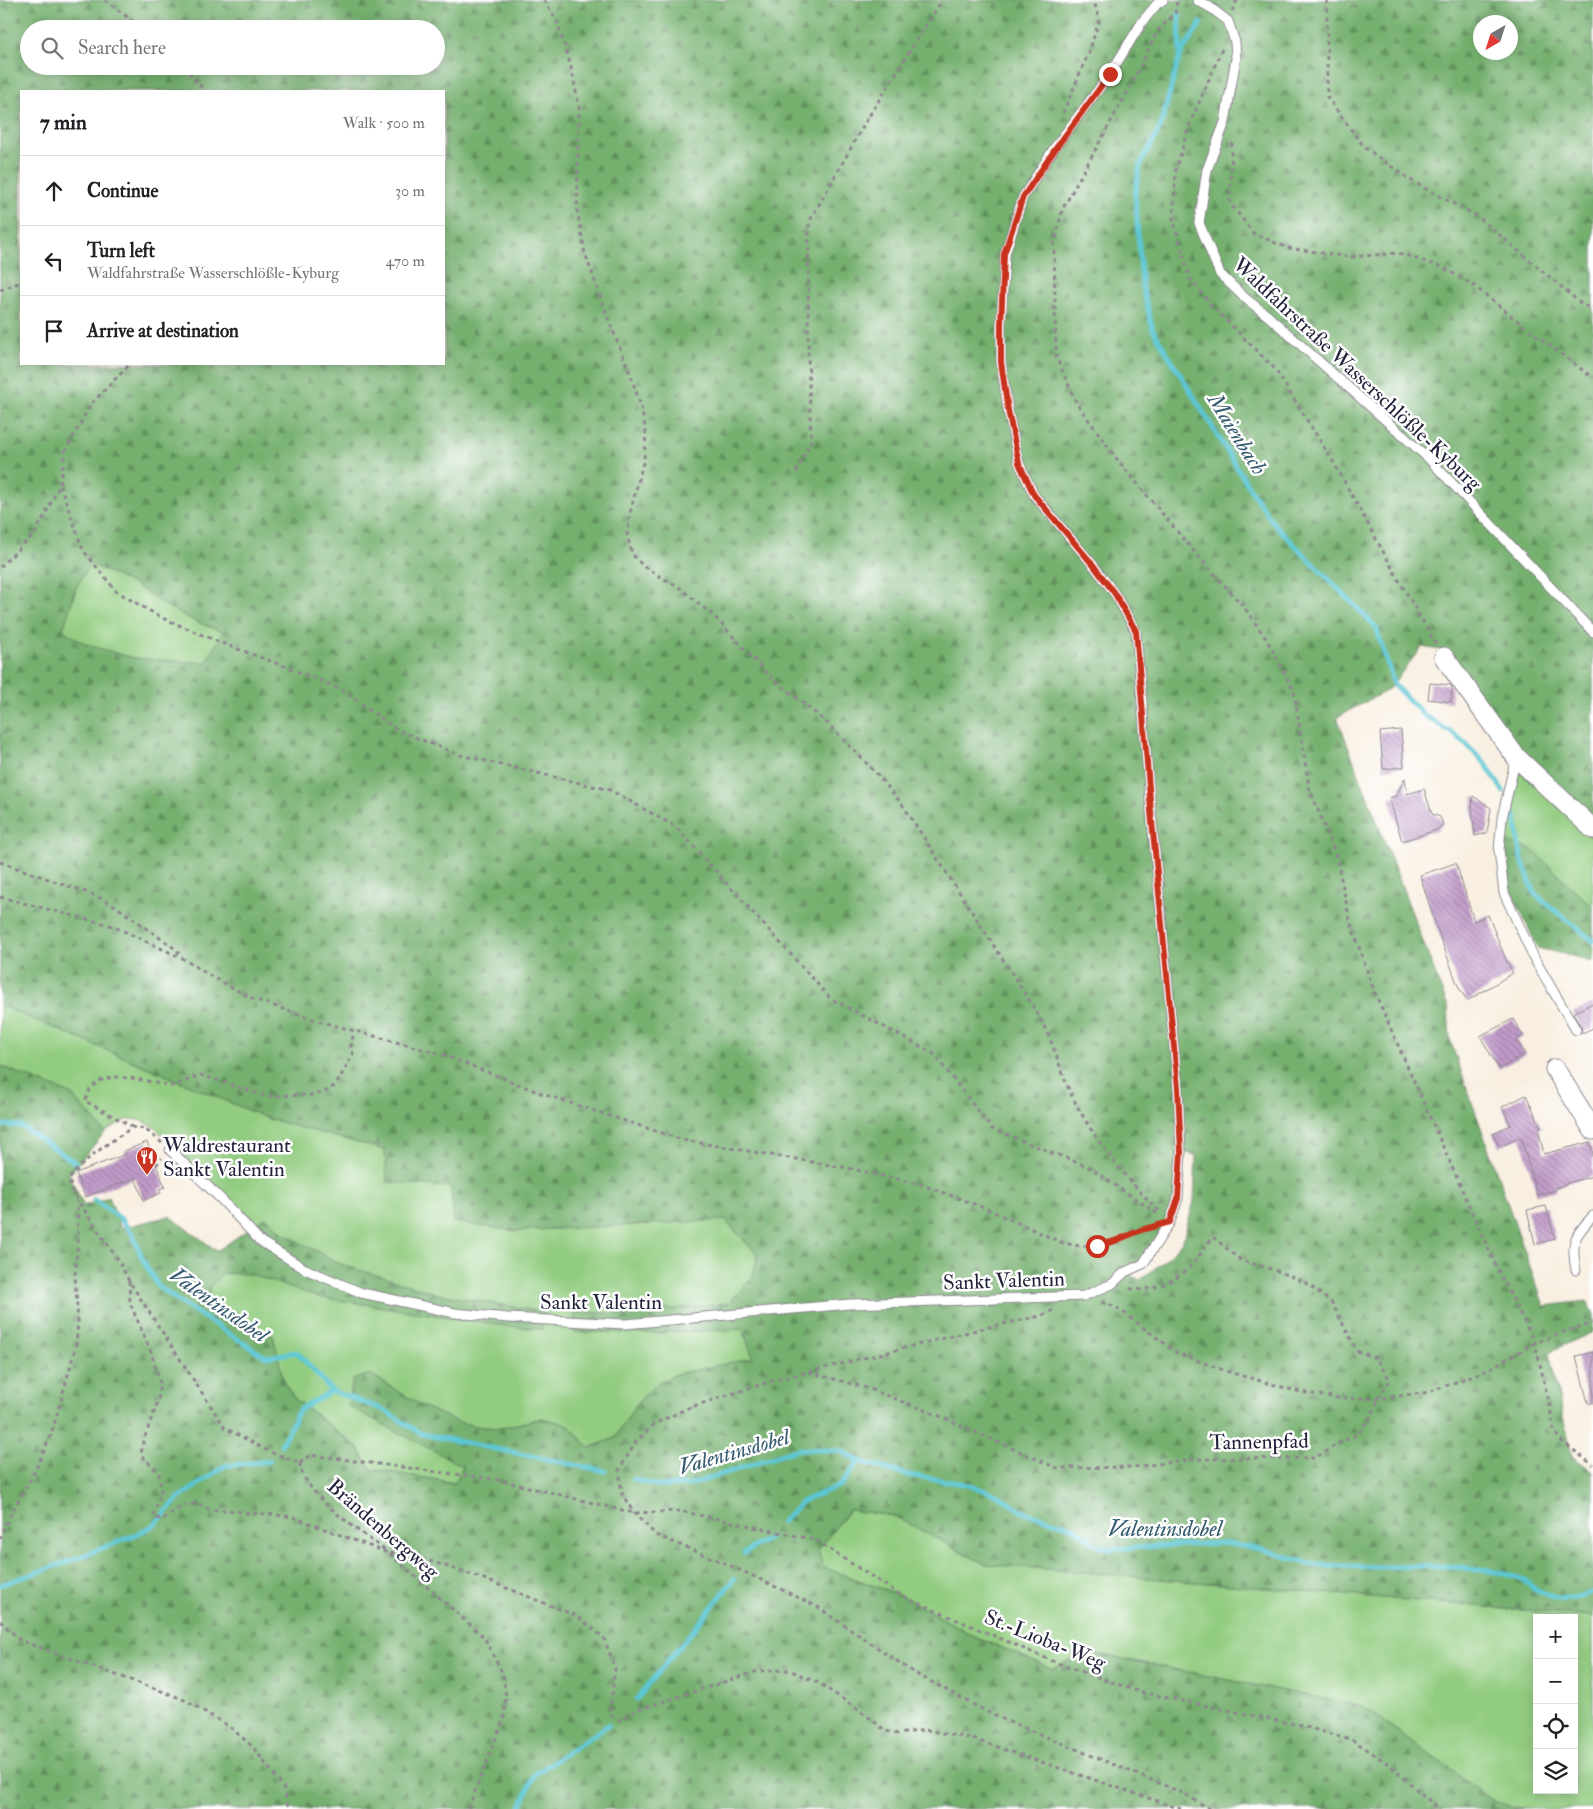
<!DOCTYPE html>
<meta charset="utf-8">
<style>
:root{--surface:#fff;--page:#f6f6f6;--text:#202124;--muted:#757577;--line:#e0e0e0}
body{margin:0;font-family:"IM FELL Double Pica",serif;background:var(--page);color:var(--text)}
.controls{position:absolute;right:15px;bottom:15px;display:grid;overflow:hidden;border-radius:0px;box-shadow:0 2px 12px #0003}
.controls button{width:45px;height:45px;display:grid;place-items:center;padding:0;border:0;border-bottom:1px solid var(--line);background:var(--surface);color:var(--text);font:25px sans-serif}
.compass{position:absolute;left:1473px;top:15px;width:45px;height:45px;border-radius:50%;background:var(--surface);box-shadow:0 2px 12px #0003;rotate:219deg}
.stop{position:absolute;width:15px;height:15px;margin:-11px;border:4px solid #c8321e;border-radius:50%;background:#fff}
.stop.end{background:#c8321e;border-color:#fff;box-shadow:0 1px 5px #0008}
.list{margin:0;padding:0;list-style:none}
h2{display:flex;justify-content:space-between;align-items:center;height:65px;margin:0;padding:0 20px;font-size:21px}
h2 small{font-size:16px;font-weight:400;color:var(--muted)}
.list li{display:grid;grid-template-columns:32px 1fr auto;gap:15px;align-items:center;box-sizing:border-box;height:70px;padding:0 20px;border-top:1px solid var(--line)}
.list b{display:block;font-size:19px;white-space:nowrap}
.list p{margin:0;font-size:16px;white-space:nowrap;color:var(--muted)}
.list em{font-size:16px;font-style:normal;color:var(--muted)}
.icon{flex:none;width:28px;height:28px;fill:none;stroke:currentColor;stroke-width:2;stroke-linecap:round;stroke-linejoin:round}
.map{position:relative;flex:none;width:1593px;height:1809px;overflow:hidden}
.search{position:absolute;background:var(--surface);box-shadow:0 2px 12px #0003;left:20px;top:20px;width:425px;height:55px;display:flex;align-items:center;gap:12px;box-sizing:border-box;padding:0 18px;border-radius:28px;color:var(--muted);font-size:19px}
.panel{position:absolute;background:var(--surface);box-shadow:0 2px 12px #0003;left:20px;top:90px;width:425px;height:275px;border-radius:0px}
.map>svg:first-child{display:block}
</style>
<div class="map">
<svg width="1593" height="1809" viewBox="0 0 1593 1809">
<defs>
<pattern id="forest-firs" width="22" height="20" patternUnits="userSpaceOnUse" patternTransform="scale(1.25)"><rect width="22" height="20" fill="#75b06e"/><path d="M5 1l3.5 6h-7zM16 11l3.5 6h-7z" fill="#608f5c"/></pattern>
<pattern id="building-back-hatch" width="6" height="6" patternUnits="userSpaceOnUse" patternTransform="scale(1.25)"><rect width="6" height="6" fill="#c19bc9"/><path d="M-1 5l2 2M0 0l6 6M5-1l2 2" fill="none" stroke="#9c7ea4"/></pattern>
</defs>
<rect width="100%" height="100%" fill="#fff"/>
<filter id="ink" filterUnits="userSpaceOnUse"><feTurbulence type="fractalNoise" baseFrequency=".02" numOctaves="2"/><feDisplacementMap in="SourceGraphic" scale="10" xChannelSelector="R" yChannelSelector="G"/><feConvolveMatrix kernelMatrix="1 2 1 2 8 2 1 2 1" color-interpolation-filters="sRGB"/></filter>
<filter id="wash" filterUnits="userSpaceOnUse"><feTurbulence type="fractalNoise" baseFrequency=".0096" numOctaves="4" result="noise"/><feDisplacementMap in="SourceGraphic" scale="20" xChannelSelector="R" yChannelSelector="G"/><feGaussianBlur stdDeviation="1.12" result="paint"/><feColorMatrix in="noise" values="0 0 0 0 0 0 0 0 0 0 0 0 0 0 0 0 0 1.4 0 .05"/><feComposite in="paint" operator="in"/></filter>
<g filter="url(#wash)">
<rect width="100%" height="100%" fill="#f8efe0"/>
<path fill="#92cc80" stroke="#5a775e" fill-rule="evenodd" d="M90,563l47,23 29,20 29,15 28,11 -17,31 -73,-5 -48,-14 -22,-14 13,-42z
M1519,771l74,68v68l-14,-11 -75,-55z
M0,1005l269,114 116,31 2,32 64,5 3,35 62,9 209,-11 33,35 -5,21 -24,27 -100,11 -53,-2 -2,20 83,1 86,-4 10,29 -76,16 -21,10 -21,22 -20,32 -26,10 -21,-23 -26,-7 -40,10 -20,-1 -21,-4 -37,-16 -54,-33 93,92 -8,17 -84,-14 -13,-22 -63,-48 -11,-16 -11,-48 -21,-7 -21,-3 -22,-20v-18l14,-14 27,1 68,23 188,29 36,3 2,-17 -106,-18 -98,-30 -57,-31 -17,-15 -12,8 -100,-99c-24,-13 -27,-9 -49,5l-34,-38 -71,-28z
M849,1510l45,6 91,48 608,52v193h-70l-28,-7 -131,-95 -276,-55 -35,17 -77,-32 -74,-41 -79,-29 -5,-17zM1537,1618h37v172h-37z"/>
<path fill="url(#forest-firs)" stroke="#4c6954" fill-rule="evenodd" d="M0,0h1593v839l-74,-68 -72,-120 -25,-4 -34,43 -51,27 111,290 2,33 94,266 43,-5 6,11v20l-44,20 23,104 21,15v145l-608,-52 -91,-48 -45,-6 -31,40 5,17 79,29 74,41 77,32 35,-17 276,55 131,95 28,7h-1523v-743l71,28 34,38 -36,43 15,31 25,-9 12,31 49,-12 47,35 49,-34 17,16 57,31 98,30 106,18 -2,17 -36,-3 -188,-29 -68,-23 -27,-1 -14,14v18l22,20 21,3 21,7 11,48 11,16 63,49 13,21 84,14 8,-17 -115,-60 5,-26 17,-6 54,33 37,16 21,4 20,1 40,-10 26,7 22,23 25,-10 20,-32 21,-22 21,-10 76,-16 -10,-29 -86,4 -84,-1 2,-20 54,2 100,-11 24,-27 5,-21 -33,-35 -209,11 -62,-9 -3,-35 -64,-5 -2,-32 -116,-31 -269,-114zM1480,22h30v30h-30zM29,29h407v37h-407zM21,91h423v273h-423zM90,564l47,22 29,20 29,15 28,11 -17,31 -73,-5 -48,-14 -22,-14 13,-42zM1181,1152l15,3 -2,46 -11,39 -13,16 -30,24 -15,-8 18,-8 35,-66z
M1504,841l27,8 62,58v54l-55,-13 -27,-57z"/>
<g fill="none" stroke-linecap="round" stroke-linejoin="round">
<path stroke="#5bc6d3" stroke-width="5" d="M1179,13l1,42
M1201,23l-21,32 -20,73 -20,37 -5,29 7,92 11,44 99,162 22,32 102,103 18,58 30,30 34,22 27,26 18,28
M1509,801l6,14 6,43 14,36 58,47
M0,1125l21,1 55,37
M94,1200l27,19 12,16 10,25 15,26 23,17 85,54 31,-5 35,39 52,19 38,24 183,37
M281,1445l18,-35 33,-19
M633,1479l25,7 31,-1 110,-36 42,2 18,10 49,14 57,9 33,11 23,16 54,17 20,16 13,5 114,-6 40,6 51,16 64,2 68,-1 60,7 17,6 13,10 20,9h23l15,-6
M782,1522l21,-21 38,-16 18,-24
M744,1553l25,-15
M0,1585l70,-24 65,-26 19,-10 25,-27 45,-32 46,-5
M637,1699c32,-41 66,-79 97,-120
M520,1809l14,-34 74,-50"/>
</g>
<g id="blocks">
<path fill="url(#building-back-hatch)" d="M1430,683l21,2 1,3 -1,14 -23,-3z
M1401,730l3,37 -21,2 -3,-37z
M1405,778l2,16 17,-5 8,25 8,3 3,7 -6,6 -35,11 -13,-43 7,-2z
M1473,796l18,12 -4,25 -12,3 -3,-26z
M1456,863l18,58 14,-6 18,45 7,13 -46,28 -9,-15 -22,-60 -16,-51z
M1593,1003v25l-11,5 -1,-6 -8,-14z
M1513,1019l10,17 -7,4 9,14 -26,15 -19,-33z
M1526,1095l15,32 -3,2 6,25 46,-12 3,12v22l-26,7v1l-12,4 1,2 -19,5 -16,-58 -22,10 -6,-14 18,-8 -9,-18z
M147,1142l18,45 -6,2 2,4 -17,7 -9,-22 -50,19 -9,-24 50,-19 -2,-3z
M1546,1206l9,33 -20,5 -8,-34z
M1593,1352v51h-5l-12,-47z"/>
</g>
</g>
<g filter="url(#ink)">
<use href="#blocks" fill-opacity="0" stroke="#8d888e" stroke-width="1"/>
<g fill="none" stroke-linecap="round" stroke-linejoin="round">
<g stroke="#8d888e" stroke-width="11">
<path id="lane" d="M1197,0l14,8 17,13 7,21 1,16 -11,64 -18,48 -8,53 21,51 25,24 23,18 160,142 165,174
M1516,757l-14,61 -3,32 5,43 31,67 41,70
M170,1150l52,50 38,41 45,28 57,24 93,20 53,5 117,6 225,-20 234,-8 28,-12 13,-12 18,-8 27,-42 8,-24 3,-46 -3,-64 -27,-277 -15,-180 -21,-37 -21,-28 -60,-71 -15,-32 -11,-53 -7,-48v-37l4,-71 18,-57 32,-50 55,-73 32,-52 15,-18 6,-4
M1576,1270c-5,-28 -3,-33 17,-54"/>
</g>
<g stroke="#8d888e" stroke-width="21">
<path id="street" d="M1444,657l72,100 77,72
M1555,1069l38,61"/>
</g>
<path stroke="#8d888e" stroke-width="3" stroke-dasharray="4 4" stroke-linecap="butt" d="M105,0l38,29
M544,0l13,21 13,42 9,43 -2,104 8,43 21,60 25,63 10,31 5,25 -2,27 -14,54 -3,22 5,19 11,12 19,12 16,8 39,33 49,54 59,48 53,54 24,29 131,202c6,10 11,20 16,31 8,18 13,38 22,57 22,45 54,84 90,119
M1327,0v97l37,50 51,36 62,33 107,90 9,1
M1177,2l-2,11 -18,19 -24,50 -70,126 -9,35 2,113 20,46 40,56 76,91 52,58 23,33 27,51 15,96 27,68 14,66 24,70 122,275 39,77 15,64 3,21 6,11 34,26
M1232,11l5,-11
M1222,49l-33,77 -13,43 -3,50 17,59 21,27 64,64 59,94 62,112 40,69
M184,66l21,25
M1063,113l26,-61 10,-31 -5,-21
M1232,143l-2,60 24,31 34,14 62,9 48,-4 44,14 31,18 55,44 65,49
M0,290l21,-8
M796,472l15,-31 -3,-85 1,-134 60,-106 73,-116
M60,485l23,65 33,41 44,26 64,27 63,23 55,23 55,40 63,25 150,35 66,37 154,171 103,55 59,76 97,38 70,48
M0,567l36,-35 24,-47 5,-33 26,-48 39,-40
M0,862l91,32 23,11 63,45 4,7
M0,897l113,29 69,32 27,17 42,23 67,23 123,33 102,40 140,46 165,28 74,17 58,21 83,37 16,3h18l56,-19
M133,1127l-48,-26 5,-12 9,-8 14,-4 18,1 41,8 29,-11 64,21 45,-1 13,-2 13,-8 17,-31 -2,-8 3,-15
M182,1142l19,12
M162,1143l-17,-14 -12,-2c-24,16 -46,29 -64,52l3,13 46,68 11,21 96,147 45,24 30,11
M156,1165l6,-7
M129,1281l1,22 21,49 9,31 -2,18 -15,41 -2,13 18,18 2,19 -8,24 9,4 20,-14 15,-3 14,7h18l19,3 20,1 25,3 95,36 17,1 28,8 46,15 98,39 27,22 11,30 -5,46 9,6 18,-10 121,-39 31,-1 30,13 47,32 20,16 12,3 27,-4 45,8 211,71
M1102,1302l14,5 61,46 55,20 68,19 39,6 39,1 51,-7 56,-21 50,-28 34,-13 24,-7
M1053,1310l-12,6 -57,12 -212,53 -84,27 -34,16 -18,18 -17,28 3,24 12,19 22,22 80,33 80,38 97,66 80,43 190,78 27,16
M809,1372l61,17 67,26 120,53 75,-1 67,-8 116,-1 19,-12 24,-12 14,-19 6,-16 12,-19 -14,-22 -19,-7 -25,-48 -27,-21 -30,-12 -33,-9 -29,-24c-7,8 -12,17 -19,25 -15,18 -42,32 -67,26
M300,1463l10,-8 189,25 135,33 46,-2 135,29 87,56 155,67 83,29 154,32 57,15 38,25 37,34 14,11
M300,1463c1,30 62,70 85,87
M0,1539l4,-12 32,-58 16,-37 24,-86 2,-25 -3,-46 3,-36 -1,-38
M390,1554l94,83 19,37 3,23 -2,21 -36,91
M0,1621l21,20 146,52 20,8 43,26 23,20 30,40 6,22"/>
<use href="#lane" stroke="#fff" stroke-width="9"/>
<use href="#street" stroke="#fff" stroke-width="19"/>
</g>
</g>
<g fill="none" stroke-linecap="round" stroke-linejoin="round" filter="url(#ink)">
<path stroke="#c8321e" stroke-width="6" d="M1097,1246l18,-5 26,-11 29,-8 8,-24 3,-46 -3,-64 -27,-277 -15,-180 -21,-37 -21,-28 -60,-71 -15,-32 -11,-53 -7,-48v-37l3,-71 19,-57 33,-49 54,-74"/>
</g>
<defs>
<g id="restaurant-pin" transform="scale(1.125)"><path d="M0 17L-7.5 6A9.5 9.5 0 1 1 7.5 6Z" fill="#c8321e" stroke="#fff"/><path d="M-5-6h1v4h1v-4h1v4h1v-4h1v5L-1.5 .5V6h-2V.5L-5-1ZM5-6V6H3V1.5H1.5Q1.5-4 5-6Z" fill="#fff"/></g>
</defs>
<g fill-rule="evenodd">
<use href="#restaurant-pin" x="147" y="1157"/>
</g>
<g text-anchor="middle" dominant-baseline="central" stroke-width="5" stroke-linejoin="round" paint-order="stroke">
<g font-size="21" fill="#22223b" stroke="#fff">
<text transform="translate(1357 374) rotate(43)">Waldfahrstraße Wasserschlößle-Kyburg</text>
<text transform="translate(1004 1281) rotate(-2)">Sankt Valentin</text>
<text x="601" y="1302">Sankt Valentin</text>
<text transform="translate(1259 1442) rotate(-1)">Tannenpfad</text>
<text transform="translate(383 1529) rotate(41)">Brändenbergweg</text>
<text transform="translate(1045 1640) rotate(22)">St.-Lioba-Weg</text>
</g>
<g font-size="21" fill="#22223b" stroke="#fff" text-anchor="start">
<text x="163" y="1145">Waldrestaurant<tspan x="163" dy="24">Sankt Valentin</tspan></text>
</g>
<g font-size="22" font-style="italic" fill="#365b70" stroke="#fff">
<text transform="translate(1237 434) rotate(58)">Maienbach</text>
<text transform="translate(219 1305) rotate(35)">Valentinsdobel</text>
<text transform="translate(734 1452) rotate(-16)">Valentinsdobel</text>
<text x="1165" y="1529">Valentinsdobel</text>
</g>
</g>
</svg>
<div class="controls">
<button>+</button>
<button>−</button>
<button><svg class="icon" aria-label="locate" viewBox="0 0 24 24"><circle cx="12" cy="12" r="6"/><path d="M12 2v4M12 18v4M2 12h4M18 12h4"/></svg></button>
<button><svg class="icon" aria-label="layers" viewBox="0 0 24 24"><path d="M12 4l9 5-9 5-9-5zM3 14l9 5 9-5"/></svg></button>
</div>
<svg class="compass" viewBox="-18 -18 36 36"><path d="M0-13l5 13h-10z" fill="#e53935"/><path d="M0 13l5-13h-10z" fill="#757577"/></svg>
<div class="stop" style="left:1097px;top:1246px"></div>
<div class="stop end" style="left:1110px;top:74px"></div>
<div class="search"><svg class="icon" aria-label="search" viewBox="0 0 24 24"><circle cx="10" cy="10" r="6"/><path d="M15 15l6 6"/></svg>Search here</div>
<section class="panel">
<h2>7 min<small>Walk · 500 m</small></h2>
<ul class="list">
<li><svg class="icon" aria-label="ahead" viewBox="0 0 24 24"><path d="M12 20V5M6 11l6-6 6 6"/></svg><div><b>Continue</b></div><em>30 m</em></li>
<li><svg class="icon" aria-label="left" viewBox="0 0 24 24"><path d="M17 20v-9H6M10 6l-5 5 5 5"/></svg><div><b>Turn left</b><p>Waldfahrstraße Wasserschlößle-Kyburg</p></div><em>470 m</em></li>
<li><svg class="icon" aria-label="arrive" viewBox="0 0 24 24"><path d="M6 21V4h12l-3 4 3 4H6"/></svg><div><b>Arrive at destination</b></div></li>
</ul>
</section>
</div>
